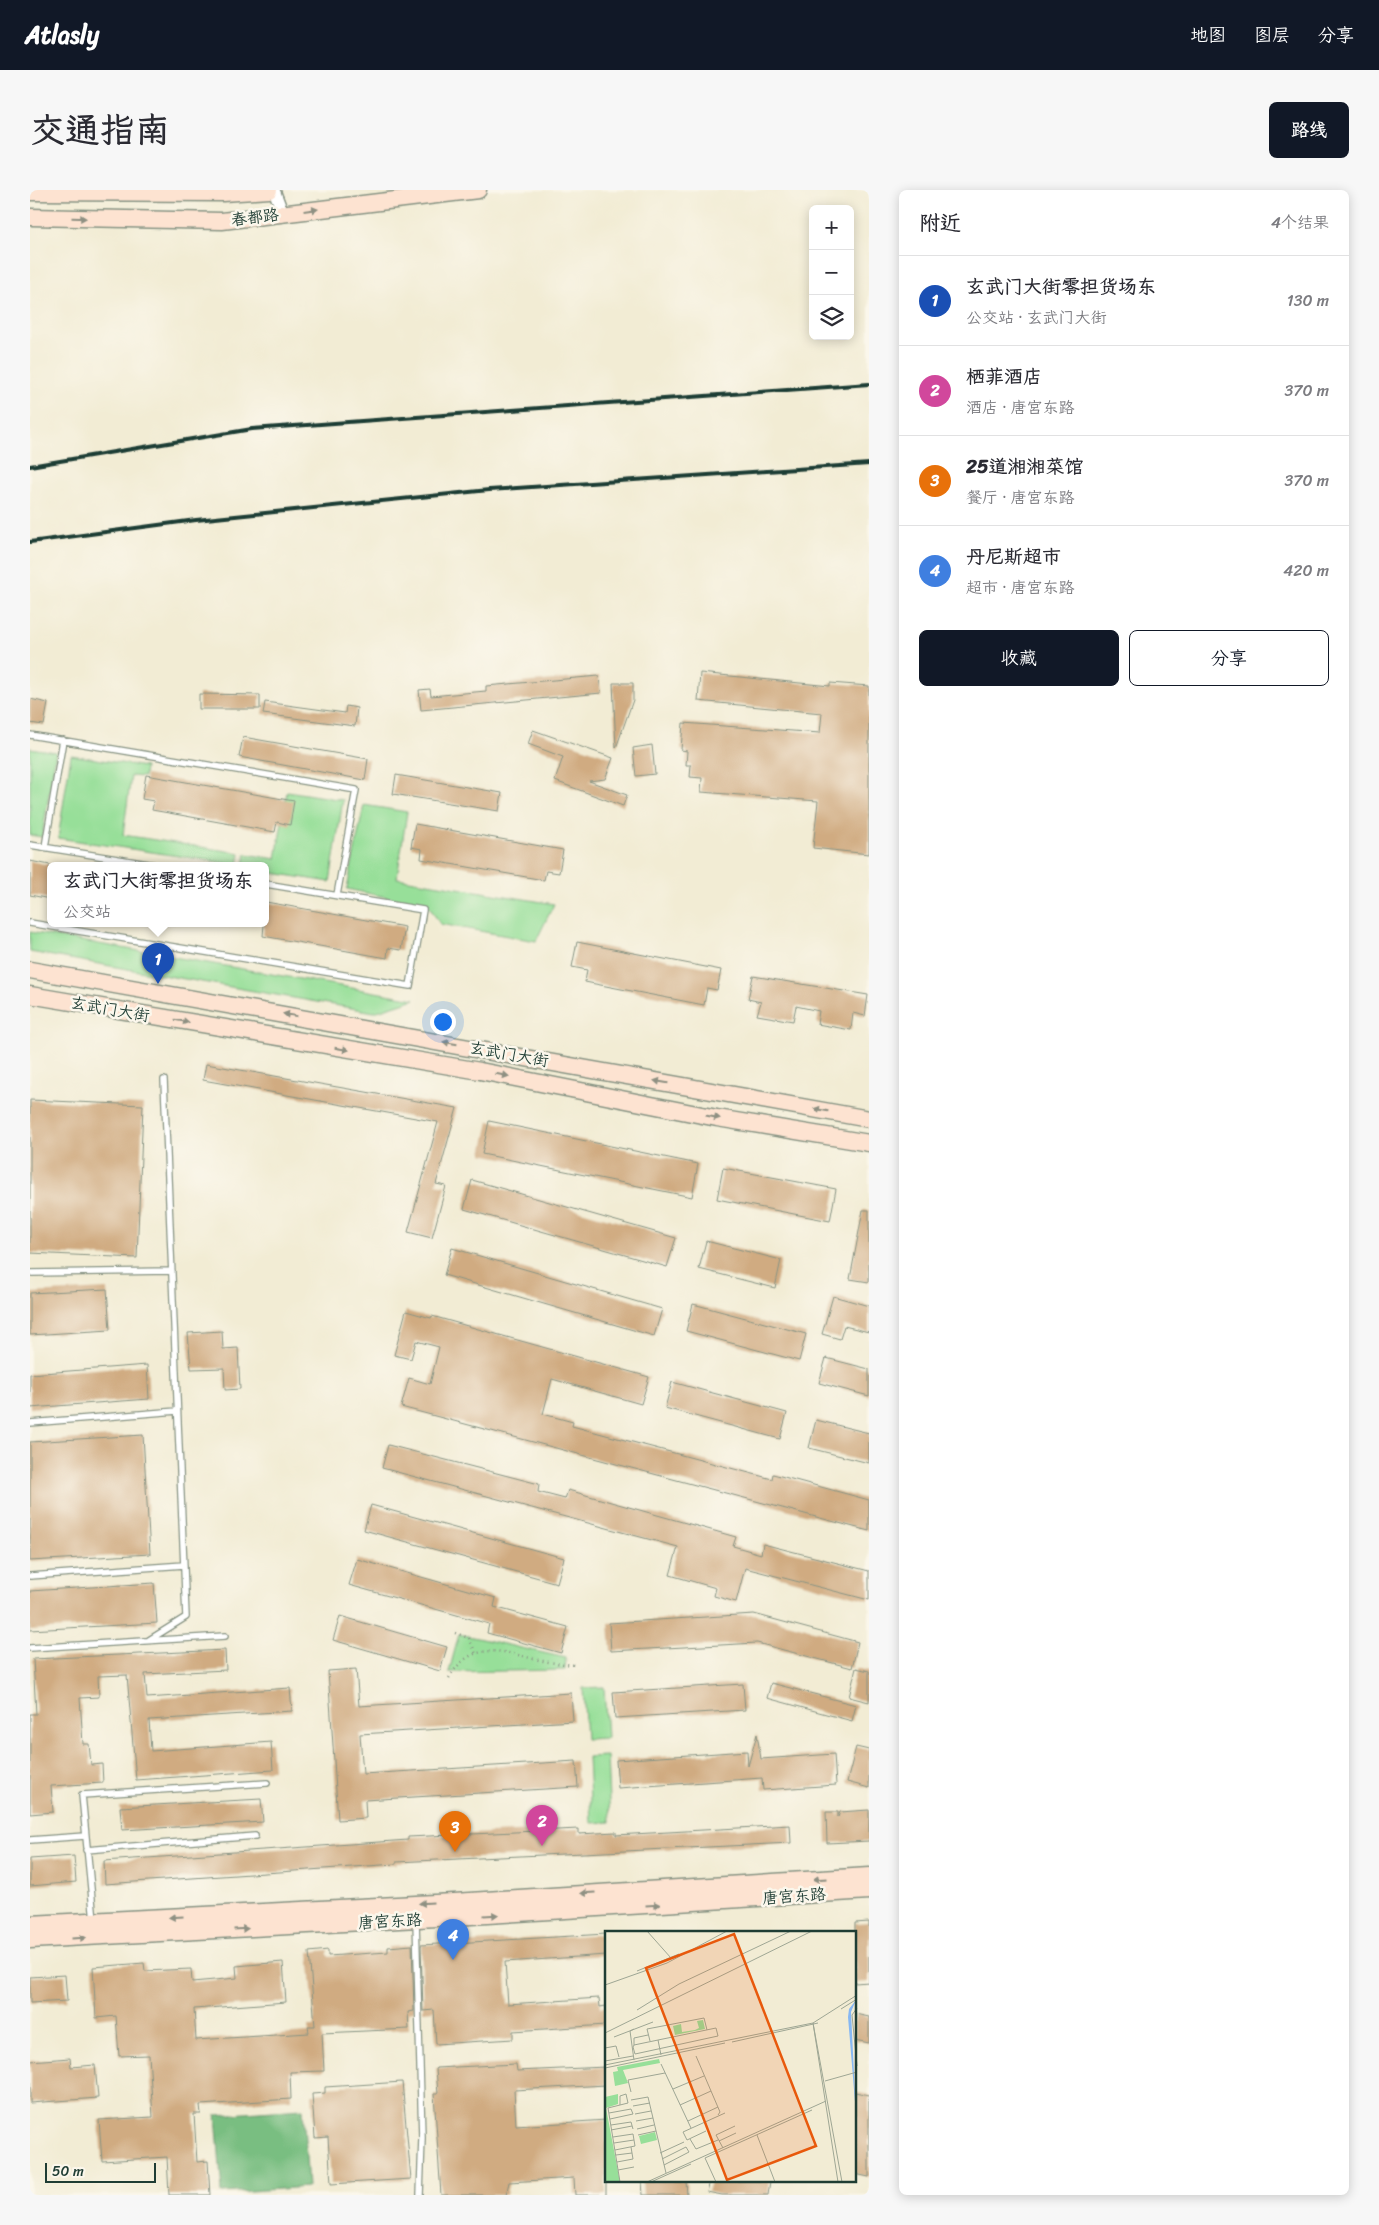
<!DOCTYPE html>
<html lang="zh">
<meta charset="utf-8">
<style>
:root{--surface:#fff;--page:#f7f7f7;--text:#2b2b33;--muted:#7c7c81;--line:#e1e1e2;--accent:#111827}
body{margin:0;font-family:Sriracha,"LXGW WenKai TC",sans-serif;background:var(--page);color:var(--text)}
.controls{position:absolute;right:15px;top:15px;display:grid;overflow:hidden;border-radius:8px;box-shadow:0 2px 12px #0003}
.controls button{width:45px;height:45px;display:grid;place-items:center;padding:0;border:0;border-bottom:1px solid var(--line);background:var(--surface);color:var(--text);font:25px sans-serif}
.scale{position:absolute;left:15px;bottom:12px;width:111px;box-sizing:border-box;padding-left:5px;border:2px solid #1f3d34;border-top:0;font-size:14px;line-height:18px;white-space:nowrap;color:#1f3d34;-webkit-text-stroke:4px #fbf7ec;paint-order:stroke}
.you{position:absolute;left:412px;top:831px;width:18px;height:18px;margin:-12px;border:4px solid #fff;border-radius:50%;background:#1a73e8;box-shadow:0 0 0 8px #1a73e833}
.badge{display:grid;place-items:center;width:32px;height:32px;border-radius:50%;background:var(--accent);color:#fff;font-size:16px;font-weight:700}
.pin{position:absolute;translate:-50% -41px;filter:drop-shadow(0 1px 2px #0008)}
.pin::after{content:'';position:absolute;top:26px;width:18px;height:15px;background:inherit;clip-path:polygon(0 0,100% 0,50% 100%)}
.popup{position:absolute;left:17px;top:672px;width:222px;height:65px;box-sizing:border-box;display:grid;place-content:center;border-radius:8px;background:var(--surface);filter:drop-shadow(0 1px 4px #0005);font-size:16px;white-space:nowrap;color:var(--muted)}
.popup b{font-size:19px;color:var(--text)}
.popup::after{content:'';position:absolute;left:50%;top:100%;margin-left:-10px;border:10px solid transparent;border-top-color:var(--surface)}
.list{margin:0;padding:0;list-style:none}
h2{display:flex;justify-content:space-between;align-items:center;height:65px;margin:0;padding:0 20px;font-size:21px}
h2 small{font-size:16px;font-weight:400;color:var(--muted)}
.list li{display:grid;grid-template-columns:32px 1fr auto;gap:15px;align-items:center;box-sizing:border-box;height:90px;padding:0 20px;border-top:1px solid var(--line)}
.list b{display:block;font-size:19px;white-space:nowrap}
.list p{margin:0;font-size:16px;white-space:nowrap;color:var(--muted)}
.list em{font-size:16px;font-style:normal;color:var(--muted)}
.actions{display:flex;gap:10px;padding:15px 20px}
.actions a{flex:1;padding:11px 0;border:1px solid var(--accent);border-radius:8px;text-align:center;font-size:18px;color:var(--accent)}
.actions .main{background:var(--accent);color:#fff}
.icon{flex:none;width:28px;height:28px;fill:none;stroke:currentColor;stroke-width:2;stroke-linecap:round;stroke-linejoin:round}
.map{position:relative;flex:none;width:839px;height:2005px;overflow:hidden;border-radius:8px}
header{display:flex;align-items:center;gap:30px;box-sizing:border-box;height:70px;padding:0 25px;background:var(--accent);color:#fff}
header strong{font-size:24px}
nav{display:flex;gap:28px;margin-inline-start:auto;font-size:18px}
.intro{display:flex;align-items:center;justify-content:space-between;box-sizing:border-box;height:120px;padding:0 30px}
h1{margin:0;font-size:35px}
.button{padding:12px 22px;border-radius:8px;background:var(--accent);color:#fff;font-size:18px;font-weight:700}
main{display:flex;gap:30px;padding:0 30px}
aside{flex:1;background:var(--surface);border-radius:8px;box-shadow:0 2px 12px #0003}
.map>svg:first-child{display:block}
</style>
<header>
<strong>Atlasly</strong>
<nav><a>地图</a><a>图层</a><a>分享</a></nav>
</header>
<div class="intro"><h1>交通指南</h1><a class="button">路线</a></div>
<main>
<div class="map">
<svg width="839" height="2005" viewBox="0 0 839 2005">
<rect width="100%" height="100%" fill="#fbf7ec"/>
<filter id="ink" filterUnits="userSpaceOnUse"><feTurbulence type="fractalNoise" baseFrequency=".02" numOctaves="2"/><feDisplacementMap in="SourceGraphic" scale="10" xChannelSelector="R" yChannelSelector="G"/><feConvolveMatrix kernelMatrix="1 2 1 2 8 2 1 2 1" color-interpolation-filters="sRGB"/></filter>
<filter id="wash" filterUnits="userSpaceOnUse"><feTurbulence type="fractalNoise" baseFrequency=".0096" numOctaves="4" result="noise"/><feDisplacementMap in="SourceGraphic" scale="20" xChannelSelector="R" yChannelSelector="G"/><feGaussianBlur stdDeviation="1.12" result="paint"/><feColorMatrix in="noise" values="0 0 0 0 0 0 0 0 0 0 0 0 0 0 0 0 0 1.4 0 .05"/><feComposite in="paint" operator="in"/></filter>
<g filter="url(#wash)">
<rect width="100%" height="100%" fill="#f2ecd4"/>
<path fill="#97df99" stroke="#5b8e66" d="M0,558l26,4 -14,85 -12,-2z
M41,565l74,12 -1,10 -13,-1 -8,59 117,18 -2,12 -180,-27z
M257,601l56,9 -13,82 -64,-10v-7h-22l2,-11 30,5z
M334,615l43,7 -10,66 157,26 -18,37 -96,-17 -11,-18 -82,-17z
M0,742l385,67 -41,13 -344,-60z
M429,1444l107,24 -1,12 -116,2z
M574,1497l3,51 -21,1 -3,-51z
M577,1566l3,66 -19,1 -3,-66z"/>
<path fill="#79be81" stroke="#4c7e5a" d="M273,1919l5,78 -86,6 -6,-78z"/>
<g id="blocks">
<path fill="#d0ab81" d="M670,483l130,13v-3l39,3v168l-56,-6 5,-47 -117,-9 1,-14 -12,-1 1,-12h-5l1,-14 -6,-1 2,-27 137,10 2,-20 -124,-12z
M569,486l2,17 -180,17 -2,-20 11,-1 1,7 55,-5v-5z
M583,493h20v17l-17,48z
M169,504l61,1v14h-61z
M0,509l18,4 -4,22 -14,-2z
M235,512l80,11 1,-7 11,2 -2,18 -92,-12z
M503,540l80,28 -8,21 -16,2 38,14 -4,11 -68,-25 8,-24 -35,-13z
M213,547l125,22 -3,21 -126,-23z
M622,555l3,29 -19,2 -3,-28z
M116,585l148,26 -4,24 -13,-3 -2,10 -123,-22 2,-9 -12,-2z
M366,585l106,18 -3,18 -106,-17z
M385,634l148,26 -4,23 -13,-2 -2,9 -123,-21 1,-10 -11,-2z
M0,671l20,4v34l-20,-4z
M236,712l139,25 -4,23 -13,-2 -1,10 -124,-22z
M547,752l144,28 -4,20 -10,-2 -3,17 -119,-23 2,-12 -15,-3z
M723,786l115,19 -3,21 -12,-3 -2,17 -34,-6 2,-13 -23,-5 -3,15 -36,-6 4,-13 -13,-3z
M176,874l251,44 -21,76 10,2 -14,52 -24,-6 30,-110 -235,-42z
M0,910l113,5 -6,153 -107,-5z
M459,931l209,43 -6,33 -210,-43z
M693,978l113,21 -6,32 -113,-22z
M442,990l204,58 -9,29 -203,-58z
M833,1020h6v72l-19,-3z
M676,1051l75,19 -6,28 -76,-19z
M422,1058l210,61 -8,27 -210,-61z
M77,1099l3,41 -80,5v-42z
M803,1106l36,10v26l-25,-6 -4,13 -18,-5z
M663,1114l113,30 -7,27 -113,-30z
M376,1121l25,7 1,-2 217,61 -8,27 -89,-25 -9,35 30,8 -1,4 200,53 1,-5 96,26v31l-468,-124 8,-29 21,6 9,-37 -23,-6 -5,18 -17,-4z
M192,1141l1,18 15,-1 2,41 -15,1 -1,-22 -33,1 -3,-36z
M796,1168l43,11v27l-50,-13z
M117,1175l2,34 -119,9v-34z
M642,1192l115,31 -7,26 -115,-31z
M786,1230l53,13v30l-60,-15z
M113,1245l7,119 -120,7v-119z
M358,1255l151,39 -1,8 27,7 3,-9 168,47 -3,9 28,8 2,-10 106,27v29l-124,-32 -9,34 -22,-6 2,-8 -46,-13 8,-28 -296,-79z
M341,1315l193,53 -7,25 -193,-53z
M327,1369l139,39 -2,9 74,20 -7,26 -74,-20 2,-9 -140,-39z
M124,1393l3,40 -127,7v-39z
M724,1424l104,28 -6,26 -95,-25 -146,8 -2,-28z
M310,1426l107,31 -7,24 -107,-31z
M195,1460l1,20 -81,4 2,24 143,-10 2,23 -143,9 2,31 120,-9 2,28 -137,10 -9,-105 -29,1 1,21 -19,1 3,46h6l2,21 11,-1 1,19 -52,3 2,26 -23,2v-100h6l-3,-55z
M826,1478l13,3v31l-20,-5z
M326,1479l3,37 212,-13 2,28 -213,13 3,40 213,-13 2,26 -213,13 1,18 -28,2 -10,-149z
M741,1493l85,22 -4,16 -85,-23z
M713,1494l2,26 -130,8 -2,-26z
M727,1544l4,25 73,-5 2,31 -73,5 -1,-12 -144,10 -2,-28 131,-9 1,15z
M826,1557l13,3v38l-22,-6z
M231,1609l2,23 -141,8 -2,-23z
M839,1620v31l-42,2 -1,-31h12v5l2,-5z
M760,1635l1,18 -395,19v2l-291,20 -1,-23 304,-21v-3l171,-8v5l37,-2v3z
M44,1666l2,26 -46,4v-27z
M839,1732v60l-14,1v-60z
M576,1744v21l-101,7 3,42 91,-6 1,9 6,-1v19l-93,6v8l-77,5 -2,-34 -11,1 -2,-66z
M382,1755l2,66 -6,1 1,17 -87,4 2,38 -34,1 1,27 -91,6 1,9h-7l3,48 11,-1 2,34h-41l-2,-38 -65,4 -3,-41 54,-3 -4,-62 -30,1 -3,-40 -20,2 -3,-51 51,-4 1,8 46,-2 1,13 45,-4 -1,-12 47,-4 3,40 -92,7 2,31 113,-7 -1,-7h7l-6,-74 19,-2v6l60,-4v-5z
M35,1785l2,26 -37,2v-26z
M825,1824l14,3v26l-14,-3z
M40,1868l1,9 24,-2 3,33 -68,5v-42z
M486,1874l1,7 89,-4v18l-92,5 2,36 90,-6v75h-31l-1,-17 -65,4 -3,13h-65l-7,-101h4l-2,-26z
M372,1892l9,97 -80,5 -3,-47 -13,1 -3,-44 13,-1v-6z
M825,1902l14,3v82l-14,-3z
M612,1991h44l1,14h-44z
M680,1991h60l-2,14h-46l-15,-3z"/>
</g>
</g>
<g filter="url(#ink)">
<use href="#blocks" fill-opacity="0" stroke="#889484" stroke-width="1"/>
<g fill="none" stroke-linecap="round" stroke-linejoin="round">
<g stroke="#889484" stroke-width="8">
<path id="lane" d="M0,545l326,55 -19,105
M0,655l125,20
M15,657l18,-107
M0,733l380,63 13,-76 -157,-26
M0,1083l142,-2
M0,1233l147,-12
M0,1386l154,-11
M119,1450l37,-23 -22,-537
M0,1458l195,-12
M0,1650l55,-4
M56,1660l169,-14
M64,1730l-12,-125 185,-12
M386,1730l6,218 -2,57"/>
</g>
<g stroke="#889484" stroke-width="14">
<path id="street" d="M244,0l9,24"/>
</g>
<g stroke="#889484" stroke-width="19">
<path id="secondary" d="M0,2l193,1 46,-3
M0,27l192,4 256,-31
M0,780l839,149
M0,805l450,76 237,47 152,25
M0,1734l424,-22 415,-26
M0,1750l425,-23 414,-26"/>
</g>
<path stroke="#889484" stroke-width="2.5" stroke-dasharray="1 4" stroke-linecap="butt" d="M425,1443l14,5 7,16
M419,1488c24,-41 57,-25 94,-17 11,2 21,3 32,4"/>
<use href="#lane" stroke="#fff" stroke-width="5.5"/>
<use href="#street" stroke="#fff" stroke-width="11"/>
<use href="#secondary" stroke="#fde3d1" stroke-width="16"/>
<path stroke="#1f3d34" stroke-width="4" d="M0,276l222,-37 617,-45
M0,352l166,-22 293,-30 380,-26"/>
</g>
<defs><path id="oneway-solid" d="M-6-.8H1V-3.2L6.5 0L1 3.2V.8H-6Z" transform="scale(1.25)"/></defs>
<g fill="#8e9082">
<use href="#oneway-solid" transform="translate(281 20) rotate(-7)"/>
<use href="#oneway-solid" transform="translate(49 28) rotate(1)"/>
<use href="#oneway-solid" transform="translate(260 825) rotate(-170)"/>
<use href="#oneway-solid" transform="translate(152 831) rotate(10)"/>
<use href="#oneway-solid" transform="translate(420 853) rotate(-170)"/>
<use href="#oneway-solid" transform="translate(312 859) rotate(9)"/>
<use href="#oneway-solid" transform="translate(472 885) rotate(11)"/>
<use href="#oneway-solid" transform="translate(631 892) rotate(-170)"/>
<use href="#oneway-solid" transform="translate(791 920) rotate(-170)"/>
<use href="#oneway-solid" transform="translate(683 927) rotate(11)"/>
<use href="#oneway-solid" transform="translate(790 1689) rotate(176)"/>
<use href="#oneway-solid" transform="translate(558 1703) rotate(176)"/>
<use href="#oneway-solid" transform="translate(396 1713) rotate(177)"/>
<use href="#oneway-solid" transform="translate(623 1715) rotate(-4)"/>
<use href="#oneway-solid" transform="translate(461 1725) rotate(-4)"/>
<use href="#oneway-solid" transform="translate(146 1727) rotate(177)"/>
<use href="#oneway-solid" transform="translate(211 1739) rotate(-3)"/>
<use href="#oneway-solid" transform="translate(49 1748) rotate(-3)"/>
</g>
</g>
<g text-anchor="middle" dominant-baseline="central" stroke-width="5" stroke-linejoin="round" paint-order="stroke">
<g font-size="16" fill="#1f3d34" stroke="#fbf7ec">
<text transform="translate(225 27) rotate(-7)">春都路</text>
<text transform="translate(80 819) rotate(10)">玄武门大街</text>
<text transform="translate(479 864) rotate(10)">玄武门大街</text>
<text transform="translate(764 1706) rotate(-4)">唐宫东路</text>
<text transform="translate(360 1731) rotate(-3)">唐宫东路</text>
</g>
</g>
<g transform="translate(575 1741)">
<rect width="251" height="251" fill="#f2ecd4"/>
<path d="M98,89l2,9 -30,6 -2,-9 8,-2 1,8 13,-2 4,-2 -2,-7zM54,128l1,4 -37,7 5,13 -13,3 -2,-14 5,-1 -1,-4zM13,163v10l-12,4 14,74h-15v-85zM50,201l2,8 -16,4 -2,-8z" fill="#97df99"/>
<path d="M251,69l-5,12 5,102 -8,-97 1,-8z" fill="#87b8f3"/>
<path fill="none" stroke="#9ea694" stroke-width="1" d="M42,0l24,27M32,40l42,-17M0,54l62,-22 60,-32M252,77l-5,7 5,51M236,78l16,-10M32,79l42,-26 112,-53M0,102l207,-102M9,106l39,-15M53,109l3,15M45,110l-3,-12 57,-11 3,12M127,111l86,-19M29,114l82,-17 2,8 -83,18 -2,-7 1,-2v-7l14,-3M0,117l11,-2 3,11M91,125l24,56 -2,3M29,129l-4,-29 4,-2M0,130l28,-5M56,133l30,64M0,134l208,-42 44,-28M0,137l120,-25M220,150l32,-9M68,158l31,-13M26,161l-3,-12 37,-7M26,169l17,-3 18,76M15,174v-9l6,-2 2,9 -20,5 12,74M75,174l31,-14M28,175l17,-3M4,182l22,-4 2,5 -23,5M30,183l16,-3M31,190l17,-3M83,190l30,-14M6,194l20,-3 2,7M32,198l17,-4M6,199l21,-4M101,200l-19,9 -4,-8 42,-19M33,204l18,-4M152,204l18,47M8,206l20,-3 2,12 -20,4M85,208l6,10 22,-9M114,210l17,-8M9,212l20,-3M118,217l-7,-13 19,-9M55,222l24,-11M11,224l16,-2M100,227l107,-48M100,227l11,24M57,228l24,-12 3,5 -25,13M12,231l16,-3 -2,-12M13,239l16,-3M42,251l179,-81M46,251l40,-18M233,251l-25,-159 29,159"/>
<path fill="#e8590c" fill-opacity="0.15" stroke="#e8590c" stroke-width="2.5" d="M129,3l82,212 -89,34 -81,-212z"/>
<rect width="251" height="251" fill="none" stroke="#1f3d34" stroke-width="2.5"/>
</g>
</svg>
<div class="controls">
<button>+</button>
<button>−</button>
<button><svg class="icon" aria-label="layers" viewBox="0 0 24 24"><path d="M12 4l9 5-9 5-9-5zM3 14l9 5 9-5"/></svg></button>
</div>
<div class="scale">50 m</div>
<div class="you"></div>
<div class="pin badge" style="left:128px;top:794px;background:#1a4fb4">1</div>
<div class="popup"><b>玄武门大街零担货场东</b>公交站</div>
<div class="pin badge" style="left:512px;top:1656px;background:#d1479c">2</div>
<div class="pin badge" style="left:425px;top:1662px;background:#e8710a">3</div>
<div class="pin badge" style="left:423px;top:1770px;background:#3f7fe0">4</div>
</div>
<aside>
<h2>附近<small>4个结果</small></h2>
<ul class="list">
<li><span class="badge" style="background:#1a4fb4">1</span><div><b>玄武门大街零担货场东</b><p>公交站 · 玄武门大街</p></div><em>130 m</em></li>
<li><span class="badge" style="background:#d1479c">2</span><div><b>栖菲酒店</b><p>酒店 · 唐宫东路</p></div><em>370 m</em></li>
<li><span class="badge" style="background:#e8710a">3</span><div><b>25道湘湘菜馆</b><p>餐厅 · 唐宫东路</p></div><em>370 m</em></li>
<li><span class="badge" style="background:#3f7fe0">4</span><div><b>丹尼斯超市</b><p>超市 · 唐宫东路</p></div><em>420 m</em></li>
</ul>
<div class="actions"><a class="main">收藏</a><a>分享</a></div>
</aside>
</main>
